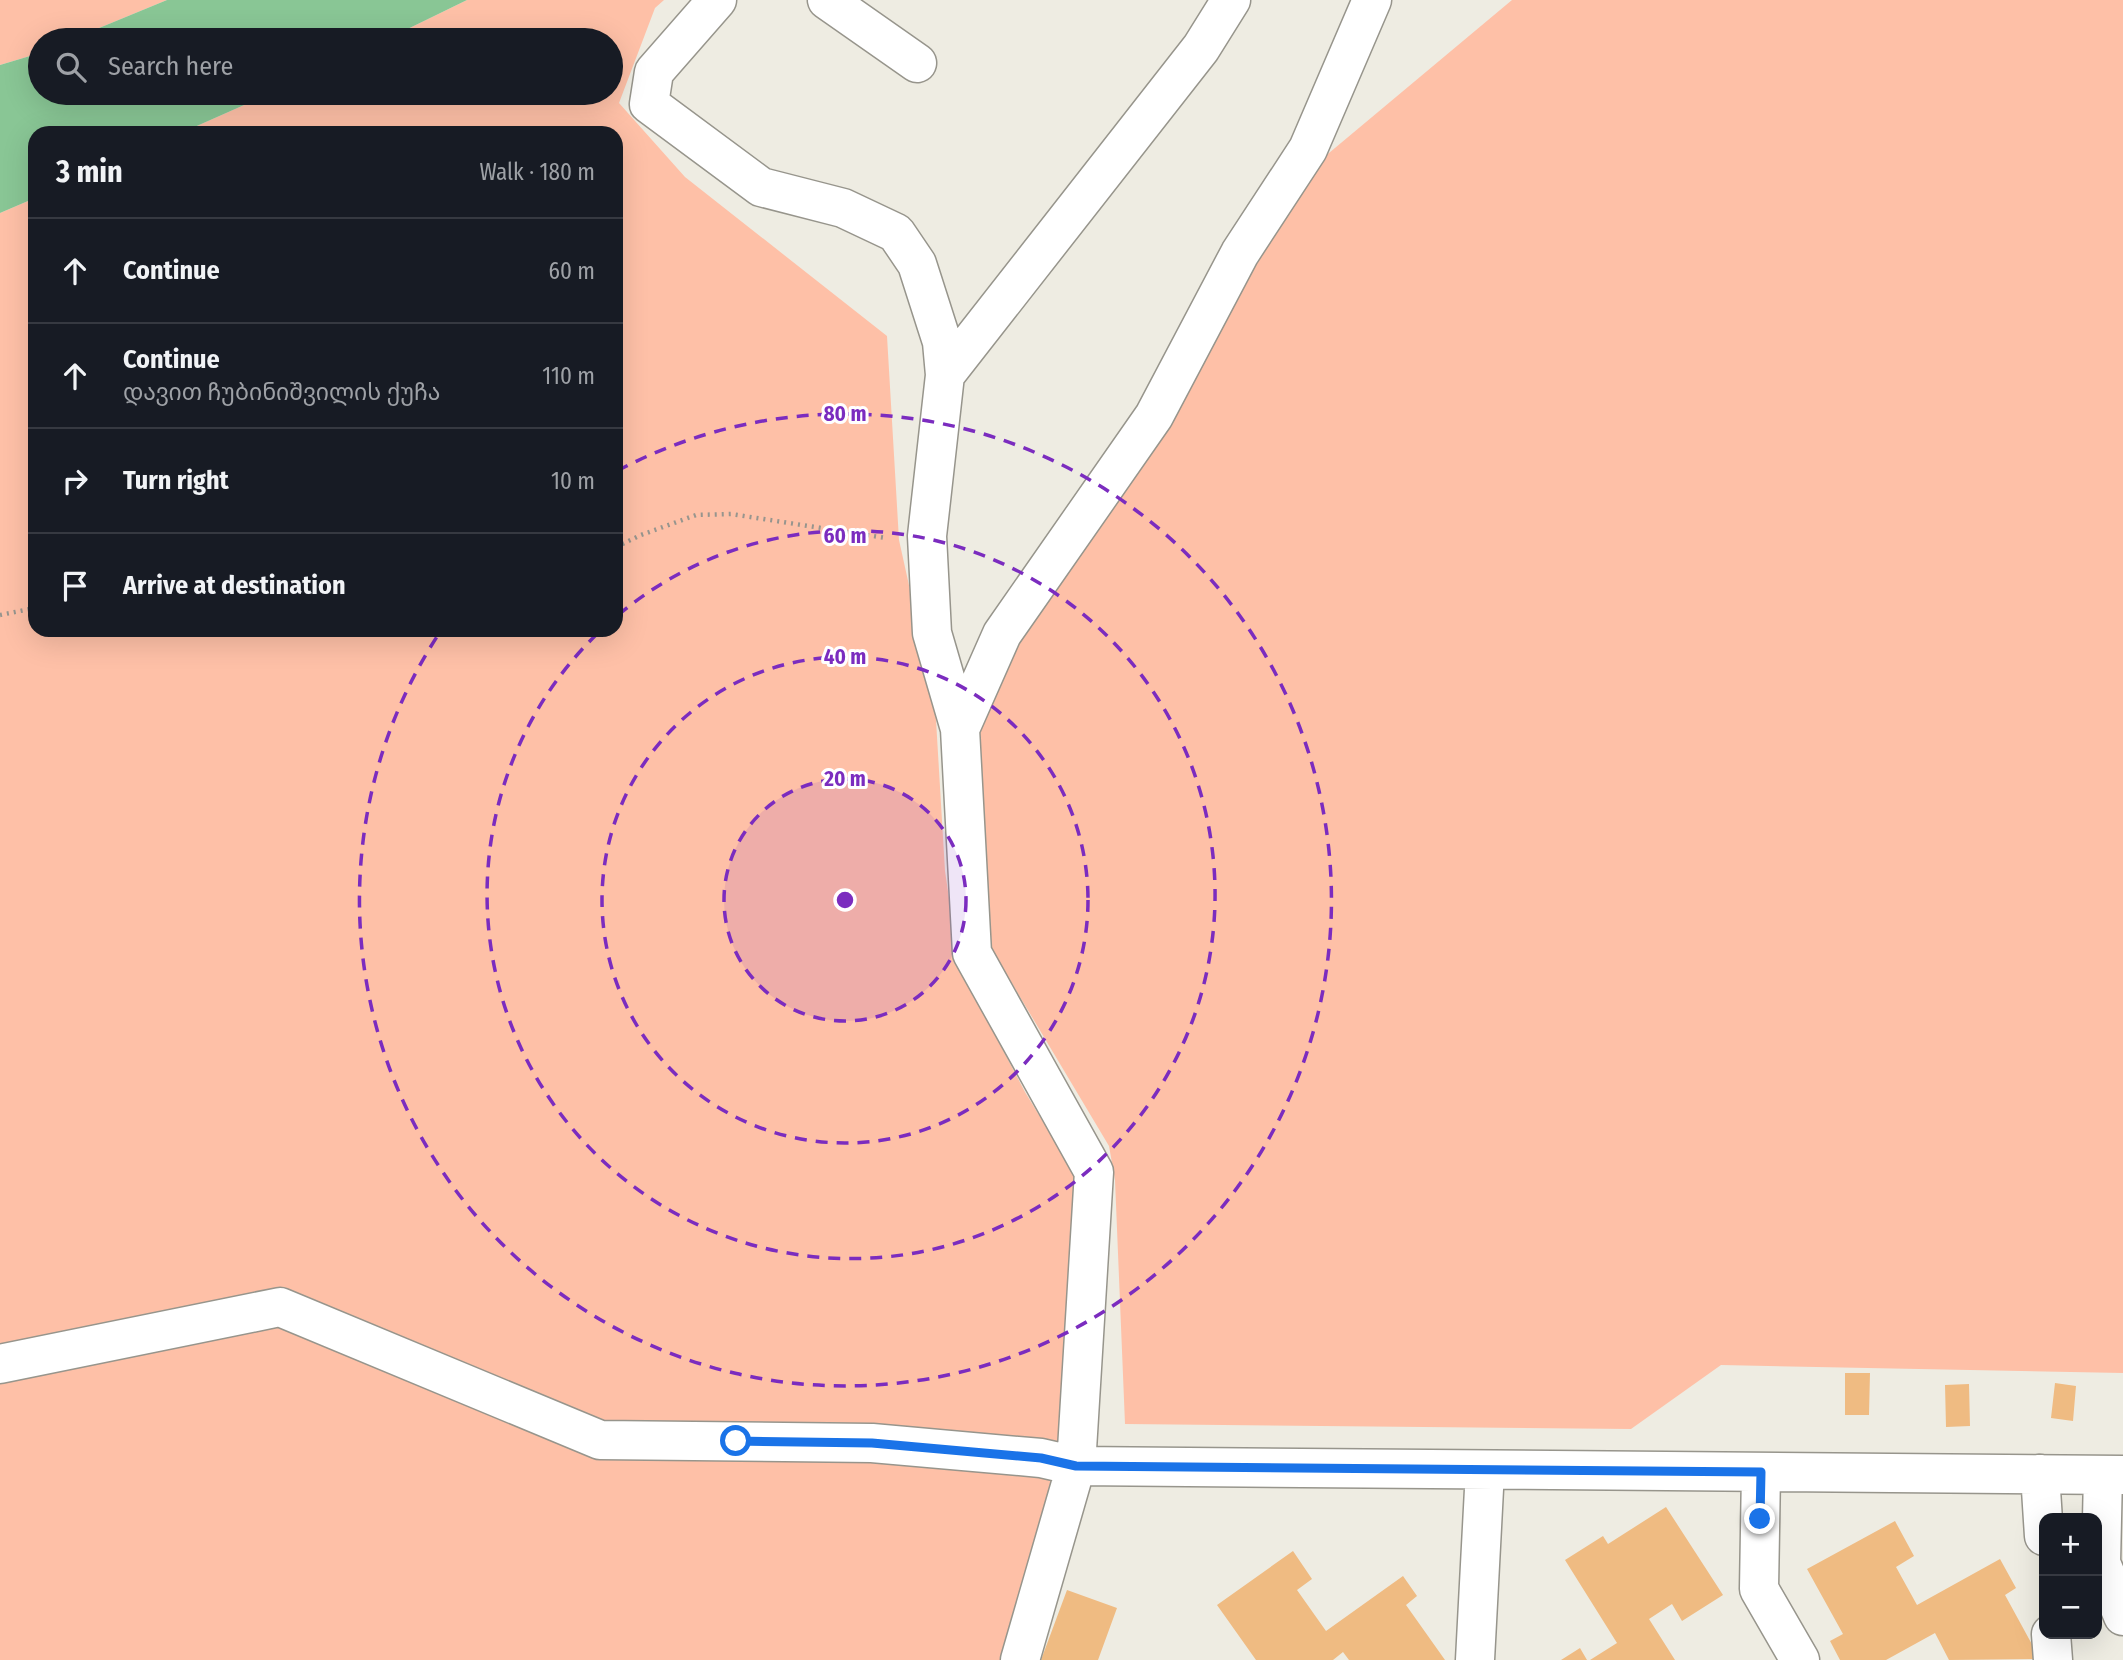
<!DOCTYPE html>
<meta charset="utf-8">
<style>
:root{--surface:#171b24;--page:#242831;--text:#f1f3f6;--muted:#9ea1a6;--line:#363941}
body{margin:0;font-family:"Fira Sans Condensed","Noto Sans Georgian",sans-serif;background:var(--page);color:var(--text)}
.controls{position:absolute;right:21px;bottom:21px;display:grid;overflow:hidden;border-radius:14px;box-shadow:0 7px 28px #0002}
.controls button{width:63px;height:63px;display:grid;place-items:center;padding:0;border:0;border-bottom:2px solid var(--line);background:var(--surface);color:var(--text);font:35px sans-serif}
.stop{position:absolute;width:21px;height:21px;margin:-16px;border:5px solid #1a73e8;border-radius:50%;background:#fff}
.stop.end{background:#1a73e8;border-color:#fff;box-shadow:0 2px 7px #0008}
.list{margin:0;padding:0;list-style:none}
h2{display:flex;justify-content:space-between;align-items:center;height:91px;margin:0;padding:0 28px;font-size:30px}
h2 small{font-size:23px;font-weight:400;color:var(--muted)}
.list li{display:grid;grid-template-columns:46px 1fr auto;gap:21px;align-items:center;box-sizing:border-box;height:105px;padding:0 28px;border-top:2px solid var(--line)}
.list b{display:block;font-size:26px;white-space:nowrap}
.list p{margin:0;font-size:23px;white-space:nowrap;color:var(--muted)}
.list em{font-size:23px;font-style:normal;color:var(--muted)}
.icon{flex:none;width:38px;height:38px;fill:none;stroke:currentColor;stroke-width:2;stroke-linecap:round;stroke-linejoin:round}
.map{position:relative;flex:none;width:2123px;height:1660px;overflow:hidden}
.search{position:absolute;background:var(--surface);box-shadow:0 7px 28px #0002;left:28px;top:28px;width:595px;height:77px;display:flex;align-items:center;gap:18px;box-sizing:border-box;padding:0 24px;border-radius:38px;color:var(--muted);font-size:26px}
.panel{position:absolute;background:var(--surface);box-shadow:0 7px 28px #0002;left:28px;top:126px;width:595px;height:511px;border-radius:21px}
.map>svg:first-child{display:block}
</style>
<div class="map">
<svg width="2123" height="1660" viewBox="0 0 2123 1660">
<rect width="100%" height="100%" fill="#eeece2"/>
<path fill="#fec0a7" d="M0,0h167l-97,40h-30v13l-40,12z
M467,0h197l-9,8 -36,95 66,74 202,159 12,204 36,163 10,168 14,95 66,126 51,84 -25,379 -43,105h-1008v-1447l35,-15v432h581v-497h-435l90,-40h340v-53h-226z
M1512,0h611v1373l-402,-8 -90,64 -506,-5 -10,-244 -6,-34 -120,-201 -10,-213 31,-98 162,-221 87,-154 64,-101z"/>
<path fill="#89c695" d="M167,0h300l-82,40h-315z
M40,53v40h231l-90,40h-146v65l-35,15v-148z"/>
<path fill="#efbb82" d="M1845,1373h25l-1,42h-24z
M2055,1383l21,3 -3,35 -22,-3z
M1969,1384l1,42 -24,1 -1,-42z
M1666,1507l57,88 -41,26 -10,-17 -23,15 26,41h-85l27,-17 -52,-83 38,-24 5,8z
M1895,1521l19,35 -18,11 21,38 83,-46 16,29 -11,7 35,64 -91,1 -14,-27 -49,27h-46l-10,-19 13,-7 -36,-65z
M1293,1551l19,28 -15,11 29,41 77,-55 14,20 -11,9 39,55h-96l-6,-8 -10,8h-77l-39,-55z
M1067,1590l50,18 -19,52h-57z
M1580,1648l7,12h-26z"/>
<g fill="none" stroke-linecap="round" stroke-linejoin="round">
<g stroke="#97958c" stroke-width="41">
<path id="minor" d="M717,0l-63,72 -5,32 112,83 82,21 53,25 21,31 25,78 3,33
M827,0l90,63
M960,729l-28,-96 -5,-97 18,-161 256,-327 30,-48
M0,1364l280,-57 320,133 272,3 169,15 35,8 1047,9
M1761,1472l-2,117 41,71
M2040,1474l4,62
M2103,1475l-2,88 22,53
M2051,1634l2,26
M1020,1660l56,-194 18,-294 -122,-219 -12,-224 42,-95 152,-218 86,-163 68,-104 64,-149
M1475,1660l10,-190"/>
</g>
<path stroke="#97958e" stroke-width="4.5" stroke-dasharray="2 5" stroke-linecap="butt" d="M616,547l25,-12 55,-20 35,-1 155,24
M0,615l35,-7"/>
<use href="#minor" stroke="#fff" stroke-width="38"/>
</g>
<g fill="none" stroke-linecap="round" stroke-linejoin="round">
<path stroke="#1a73e8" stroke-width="9" d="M736,1441l136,2 169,15 35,8 685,6 -1,47"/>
</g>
<circle cx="845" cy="900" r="121" fill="#7b2cbf" fill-opacity=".12"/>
<g fill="none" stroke="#7b2cbf" stroke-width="3.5" stroke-dasharray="12 9">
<circle cx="845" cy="900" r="121"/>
<circle cx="845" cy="900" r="243"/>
<path d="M618 615A364 364 0 1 1 599 632"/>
<path d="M617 471A486 486 0 1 1 440 632"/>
</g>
<circle cx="845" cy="900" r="10" fill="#7b2cbf" stroke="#fff" stroke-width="3.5"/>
<g font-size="21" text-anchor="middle" font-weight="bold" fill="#7b2cbf" stroke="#fff" stroke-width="6" stroke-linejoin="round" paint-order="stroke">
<text x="845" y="421">80 m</text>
<text x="845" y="543">60 m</text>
<text x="845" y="664">40 m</text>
<text x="845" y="786">20 m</text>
</g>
</svg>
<div class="controls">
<button>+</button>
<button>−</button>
</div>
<div class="stop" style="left:736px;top:1441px"></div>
<div class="stop end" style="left:1760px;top:1519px"></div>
<div class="search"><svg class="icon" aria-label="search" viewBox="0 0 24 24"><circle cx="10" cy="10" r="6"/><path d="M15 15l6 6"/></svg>Search here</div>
<section class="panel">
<h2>3 min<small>Walk · 180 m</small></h2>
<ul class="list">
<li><svg class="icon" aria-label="ahead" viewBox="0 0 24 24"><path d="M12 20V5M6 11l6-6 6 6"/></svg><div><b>Continue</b></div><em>60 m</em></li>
<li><svg class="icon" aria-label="ahead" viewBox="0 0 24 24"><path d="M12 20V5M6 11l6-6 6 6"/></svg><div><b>Continue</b><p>დავით ჩუბინიშვილის ქუჩა</p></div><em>110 m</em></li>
<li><svg class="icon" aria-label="right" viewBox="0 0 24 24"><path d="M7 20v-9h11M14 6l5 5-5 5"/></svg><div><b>Turn right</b></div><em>10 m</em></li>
<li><svg class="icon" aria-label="arrive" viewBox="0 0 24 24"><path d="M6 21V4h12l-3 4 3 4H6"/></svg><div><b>Arrive at destination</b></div></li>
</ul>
</section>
</div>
